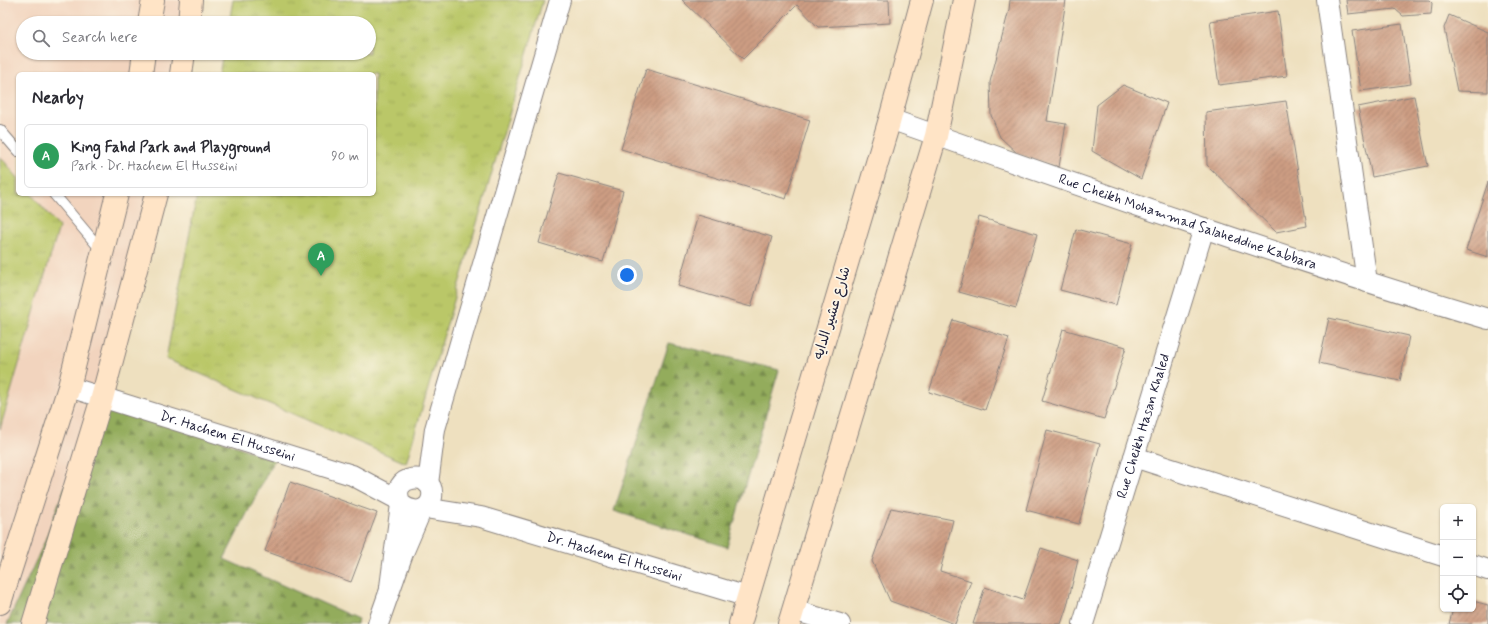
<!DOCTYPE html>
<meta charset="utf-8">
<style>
:root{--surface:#fff;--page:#f2f2f3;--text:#2b2b33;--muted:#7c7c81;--line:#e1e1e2;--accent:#1f6fb2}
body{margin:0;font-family:Mynerve,"Playpen Sans Arabic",sans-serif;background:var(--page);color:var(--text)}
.controls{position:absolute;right:12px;bottom:12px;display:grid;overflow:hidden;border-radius:6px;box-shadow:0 1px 3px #0004}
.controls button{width:36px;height:36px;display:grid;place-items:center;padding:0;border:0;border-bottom:1px solid var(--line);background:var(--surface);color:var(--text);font:20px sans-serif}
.you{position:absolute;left:627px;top:275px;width:14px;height:14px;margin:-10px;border:3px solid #fff;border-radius:50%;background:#1a73e8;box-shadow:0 0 0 6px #1a73e833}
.badge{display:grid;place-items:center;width:26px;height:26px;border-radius:50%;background:var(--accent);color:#fff;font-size:13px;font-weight:700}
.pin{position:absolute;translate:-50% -33px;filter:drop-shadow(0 1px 2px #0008)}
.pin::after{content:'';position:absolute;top:21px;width:14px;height:12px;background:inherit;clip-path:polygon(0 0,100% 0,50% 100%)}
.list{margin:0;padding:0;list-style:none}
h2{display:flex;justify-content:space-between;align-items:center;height:52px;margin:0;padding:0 16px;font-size:17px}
h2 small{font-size:13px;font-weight:400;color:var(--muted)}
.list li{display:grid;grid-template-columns:26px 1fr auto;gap:12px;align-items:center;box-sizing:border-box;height:64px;margin:0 8px 8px;padding:0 8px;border:1px solid var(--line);border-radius:6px}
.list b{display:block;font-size:15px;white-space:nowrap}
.list p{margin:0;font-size:13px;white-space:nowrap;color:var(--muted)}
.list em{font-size:13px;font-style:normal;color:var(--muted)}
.icon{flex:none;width:22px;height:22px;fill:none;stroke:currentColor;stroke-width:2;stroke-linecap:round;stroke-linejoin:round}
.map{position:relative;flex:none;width:1488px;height:624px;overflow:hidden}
.search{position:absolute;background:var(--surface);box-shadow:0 1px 3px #0004;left:16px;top:16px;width:360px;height:44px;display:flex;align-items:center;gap:10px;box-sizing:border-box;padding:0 14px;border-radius:22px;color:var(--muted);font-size:15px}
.panel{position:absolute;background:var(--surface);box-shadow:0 1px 3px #0004;left:16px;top:72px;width:360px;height:124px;border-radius:6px}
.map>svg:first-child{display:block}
</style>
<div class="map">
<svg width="1488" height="624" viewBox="0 0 1488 624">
<defs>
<pattern id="forest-firs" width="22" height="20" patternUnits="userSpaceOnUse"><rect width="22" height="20" fill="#93ac5c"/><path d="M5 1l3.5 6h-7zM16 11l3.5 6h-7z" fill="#788c4d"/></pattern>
<pattern id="park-tufts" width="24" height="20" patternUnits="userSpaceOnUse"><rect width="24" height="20" fill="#bac768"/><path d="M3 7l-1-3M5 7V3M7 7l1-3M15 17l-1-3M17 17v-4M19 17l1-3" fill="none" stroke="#a0ab5b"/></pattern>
<pattern id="building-hatch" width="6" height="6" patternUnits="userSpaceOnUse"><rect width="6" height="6" fill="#cd9d83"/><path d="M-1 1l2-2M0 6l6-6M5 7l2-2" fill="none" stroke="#a6806c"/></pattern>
</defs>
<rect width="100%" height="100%" fill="#fcf5e5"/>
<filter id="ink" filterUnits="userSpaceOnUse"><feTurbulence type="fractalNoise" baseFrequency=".025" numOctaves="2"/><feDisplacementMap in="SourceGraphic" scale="8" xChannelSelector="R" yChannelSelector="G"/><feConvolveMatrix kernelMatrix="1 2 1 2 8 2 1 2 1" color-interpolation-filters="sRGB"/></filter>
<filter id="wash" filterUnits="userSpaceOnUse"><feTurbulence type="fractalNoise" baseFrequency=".012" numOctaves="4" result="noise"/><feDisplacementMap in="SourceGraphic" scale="16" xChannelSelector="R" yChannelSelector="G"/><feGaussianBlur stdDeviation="0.9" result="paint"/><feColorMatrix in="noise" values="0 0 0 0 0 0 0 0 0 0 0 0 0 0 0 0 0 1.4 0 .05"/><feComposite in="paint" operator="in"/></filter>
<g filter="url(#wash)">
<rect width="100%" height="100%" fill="#eee0bf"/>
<path fill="#f2d4be" d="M0,0h195l-4,23h-168v30h164l-4,21h-165v120h139l-58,201 -55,148 -37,81h-7z"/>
<path fill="url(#forest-firs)" stroke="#5a674c" d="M669,343l110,27 -52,177 -113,-36z
M99,395l175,65 -50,99 134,60 -1,5h-350l37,-81z"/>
<path fill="url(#park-tufts)" stroke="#6e7452" d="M233,0h310l-137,463 -240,-104 31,-165h177v-120h-155l4,-21h146v-30h-140z
M0,156l18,22v16h13l28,33 -59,202z"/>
<g id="blocks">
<path fill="url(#building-hatch)" d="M682,0h207l1,23 -72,4 -21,-22 -54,54z
M1010,0h56l-19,121 19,3 -7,43 -40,-12 -19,-18 -9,-22 -1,-33 19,-72z
M1346,0h83l3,3 -1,11 -28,2 -8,-7 -47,5z
M1278,11l9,65 -68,9 -9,-64z
M1449,15l39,17v60l-31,-1 -13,-63z
M1402,24l9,60 -50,7 -9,-60z
M646,69l164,51 -24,79 -165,-50z
M1123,85l44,18 -26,76 -49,-28 5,-46z
M1414,96l14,70 -56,11 -14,-70z
M1286,101l21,125 -31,6 -69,-67 -1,-53z
M559,173l64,18 -20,71 -64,-19z
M1488,182v75l-22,-7z
M698,215l74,22 -21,70 -73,-21z
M979,217l58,17 -21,74 -57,-16z
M1076,229l56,15 -16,61 -56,-15z
M1329,318l80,18 -9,45 -81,-18z
M953,320l56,18 -24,72 -56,-18z
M1063,329l63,18 -22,72 -62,-18z
M1047,430l53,14 -21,80 -53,-14z
M290,482l87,31 -26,69 -86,-31z
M891,508l62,12 -13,51 31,10 -16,43 -65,-23 -18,-40z
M1041,548l37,12 -11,46 -6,18h-88l12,-37 38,13z
M1473,601l15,4v19h-39l4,-15h20z"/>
</g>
</g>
<g filter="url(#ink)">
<use href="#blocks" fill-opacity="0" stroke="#88817d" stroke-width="1"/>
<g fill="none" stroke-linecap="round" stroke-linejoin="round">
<g stroke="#88817d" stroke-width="12">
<path id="lane" d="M0,130l18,21
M54,194l48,57"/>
</g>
<g stroke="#88817d" stroke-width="22">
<g id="street">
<path d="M1327,0l40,282"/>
<path id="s1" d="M890,119c198,70 397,140 598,200"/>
<path id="s2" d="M69,387l283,88 47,25"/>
<path d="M1134,457l309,99"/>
<path d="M428,484l7,-55 125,-429"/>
<path id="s3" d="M425,508l56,9 267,80"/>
<path d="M1473,565l15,5"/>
<path d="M390,587l11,-83c-15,-30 35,-35 31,-7 -3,17 -21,16 -31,7"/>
<path d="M793,610l47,14"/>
<path d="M378,624l25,-71 18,-42"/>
<path id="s4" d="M1083,624l121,-396"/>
</g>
</g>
<g stroke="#88817d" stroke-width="24">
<path id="secondary" d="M149,23l4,-23
M189,23l2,-23
M141,74l3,-21
M181,74l3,-21
M0,603l69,-216 48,-193
M33,624l69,-226 54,-204
M740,624l150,-505 32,-119
M789,624l147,-488 28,-136"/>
</g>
<use href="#lane" stroke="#fff" stroke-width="10"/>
<use href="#street" stroke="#fff" stroke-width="20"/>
<use href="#secondary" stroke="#ffe4c6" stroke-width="22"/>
</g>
</g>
<g text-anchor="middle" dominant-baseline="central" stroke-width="3.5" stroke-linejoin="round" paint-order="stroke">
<g font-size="14" fill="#22223b" stroke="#fcf5e5">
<text stroke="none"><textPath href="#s1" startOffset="315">Rue Cheikh Mohammad Salaheddine Kabbara</textPath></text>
<text transform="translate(832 313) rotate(-73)">شارع عشير الدايه</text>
<text stroke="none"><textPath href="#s4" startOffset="207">Rue Cheikh Hasan Khaled</textPath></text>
<text stroke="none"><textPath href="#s2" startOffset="166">Dr. Hachem El Husseini</textPath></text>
<text stroke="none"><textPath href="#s3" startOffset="196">Dr. Hachem El Husseini</textPath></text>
</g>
</g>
</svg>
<div class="controls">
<button>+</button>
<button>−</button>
<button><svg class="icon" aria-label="locate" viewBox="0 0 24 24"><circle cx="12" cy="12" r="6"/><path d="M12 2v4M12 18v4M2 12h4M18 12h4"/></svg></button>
</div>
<div class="you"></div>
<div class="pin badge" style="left:321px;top:276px;background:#2e9e5b">A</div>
<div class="search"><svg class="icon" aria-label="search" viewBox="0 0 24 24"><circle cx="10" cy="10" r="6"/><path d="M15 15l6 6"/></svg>Search here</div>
<section class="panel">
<h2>Nearby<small></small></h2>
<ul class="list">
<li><span class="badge" style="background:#2e9e5b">A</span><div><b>King Fahd Park and Playground</b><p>Park · Dr. Hachem El Husseini</p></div><em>90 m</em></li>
</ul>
</section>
</div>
